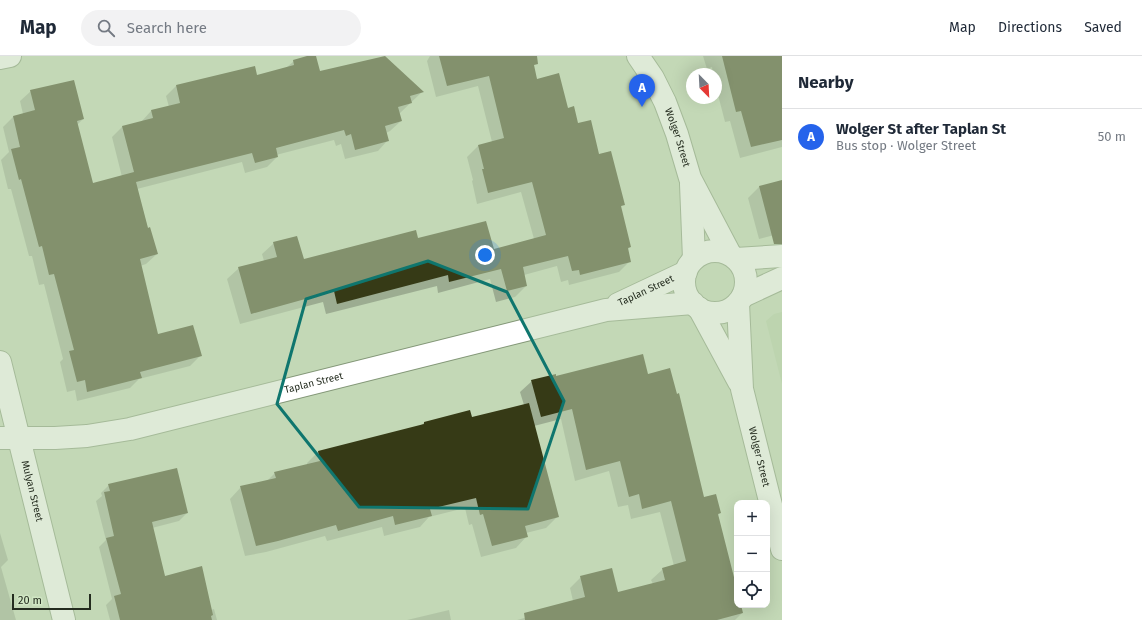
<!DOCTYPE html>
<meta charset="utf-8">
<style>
:root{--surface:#fff;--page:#f2f2f3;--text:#1f2937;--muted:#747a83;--line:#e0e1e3;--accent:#2563eb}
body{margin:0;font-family:"Fira Sans",sans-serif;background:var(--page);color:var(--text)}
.controls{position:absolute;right:12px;bottom:12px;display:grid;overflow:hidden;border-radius:8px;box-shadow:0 4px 16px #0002}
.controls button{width:36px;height:36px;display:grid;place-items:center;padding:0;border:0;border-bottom:1px solid var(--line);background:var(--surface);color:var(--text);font:20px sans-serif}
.compass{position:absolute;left:686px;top:12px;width:36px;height:36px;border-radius:50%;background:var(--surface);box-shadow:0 4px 16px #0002;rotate:156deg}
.scale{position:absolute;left:12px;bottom:10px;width:79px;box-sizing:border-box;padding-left:4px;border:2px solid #242c1f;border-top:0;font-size:11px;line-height:14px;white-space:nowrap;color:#242c1f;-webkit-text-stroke:3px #d0e6c3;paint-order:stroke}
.you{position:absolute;left:485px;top:199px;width:14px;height:14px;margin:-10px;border:3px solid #fff;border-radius:50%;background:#1a73e8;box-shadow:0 0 0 6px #1a73e833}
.badge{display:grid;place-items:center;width:26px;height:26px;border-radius:50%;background:var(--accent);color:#fff;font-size:13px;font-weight:700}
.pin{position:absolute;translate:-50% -33px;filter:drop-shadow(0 1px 2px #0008)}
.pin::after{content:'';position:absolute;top:21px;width:14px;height:12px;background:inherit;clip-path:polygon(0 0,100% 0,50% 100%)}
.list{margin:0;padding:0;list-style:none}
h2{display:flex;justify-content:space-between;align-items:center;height:52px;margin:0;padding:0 16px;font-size:17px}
h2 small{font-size:13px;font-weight:400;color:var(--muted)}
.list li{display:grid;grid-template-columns:26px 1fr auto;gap:12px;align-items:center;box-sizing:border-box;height:56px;padding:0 16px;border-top:1px solid var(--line)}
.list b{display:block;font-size:15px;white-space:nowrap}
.list p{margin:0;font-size:13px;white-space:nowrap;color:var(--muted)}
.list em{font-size:13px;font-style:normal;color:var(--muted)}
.icon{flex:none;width:22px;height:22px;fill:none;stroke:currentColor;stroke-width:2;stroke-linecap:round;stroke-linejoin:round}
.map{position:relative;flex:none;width:782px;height:564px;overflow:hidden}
header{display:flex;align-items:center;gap:24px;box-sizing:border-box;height:56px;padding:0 20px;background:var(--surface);border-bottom:1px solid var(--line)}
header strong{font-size:19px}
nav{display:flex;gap:22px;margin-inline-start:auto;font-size:14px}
.search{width:280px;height:36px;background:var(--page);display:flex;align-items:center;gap:10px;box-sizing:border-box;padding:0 14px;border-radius:22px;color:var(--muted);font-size:15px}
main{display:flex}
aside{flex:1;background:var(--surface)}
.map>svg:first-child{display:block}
</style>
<header>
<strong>Map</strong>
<div class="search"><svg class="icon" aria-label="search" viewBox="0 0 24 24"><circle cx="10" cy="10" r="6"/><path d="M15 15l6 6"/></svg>Search here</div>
<nav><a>Map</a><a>Directions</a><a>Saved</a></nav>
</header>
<main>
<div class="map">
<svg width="782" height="564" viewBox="0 0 782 564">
<rect width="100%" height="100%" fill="#c3d8b6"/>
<path fill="#b5cea6" d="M782,256v72l-16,-63 8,-7z"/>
<path fill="#0003" d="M311,0h4l5,16 102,20 -23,22 2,7 -11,10 -4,2 2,7 -10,11 -33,8 -4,-15 -5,2 -2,-6 -58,15 1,2 -10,10 -22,6 -3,-11 -105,27 11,40 9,25 -11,10 -6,2 17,69 43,21 -10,10 -51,13 -9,9 -53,13 -2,-11 -8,2 -7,-30 3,-3 -19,-75 -5,1 -7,-29h-3l-18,-67h-3l-7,-29 8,-8 -6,-25 10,-10 10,-3 -3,-13 11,-10 52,28 -6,6 15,59 30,-7 -10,-40 10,-10 19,-5 10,-11 18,-4 -3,-11 10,-10 80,-10 30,-8 8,-7z
M430,0h100l7,24 30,29 11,15 21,31 24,49 -3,4 10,39 -3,3 3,11 -11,11 -50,13 -1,-5 -7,2 -4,-16 -33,9 2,11 -11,11 -19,5 -6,-23 -52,14 -1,-7 -111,28 -3,-12 -83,22 -13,-45 12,-11 25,-7 -2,-7 12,-11 29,17 114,-20 76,10 41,-11 -13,-47 -44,12 -5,-23 1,-1 -6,-23 11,-11 14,-4 -14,-56 -42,11 -9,-36z
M703,0h79v91l-42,11 -10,-37 -5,1 -9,-35v-13h-3l-1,-7 -5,2z
M782,125v52l-23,6 -11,-41 11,-11z
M647,319l56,123 17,15 -3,3 20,77v12h3l2,8 -7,7h-218l32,-9 24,-10 -3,-13 11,-11 36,17 36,-10 -2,-4 12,-11 11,-3 -14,-54 -29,7 -3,-14 -10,2 -9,-36 -34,10 -14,-62 -27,7 24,90 -12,12 -20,5 1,3 -11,12 -35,9 -9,-33 -3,1 -4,-17 -36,9 -9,10 -36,9 -2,-9 -55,14 -2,-5 -59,16 -21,4 -15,-57 11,-12 26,-6 8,-8 32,-8v-2l11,-11 102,-26 4,-3 47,-4 53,-14 -4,-13 12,-11 24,-4z
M109,429l78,28 -8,8 -27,7 13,49 46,33 3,-1 3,11h-107l-4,-15 6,-6 -13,-52 7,-7 -10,-39 6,-5 -1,-3z
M0,477l8,27 -7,7 15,53h-16z
M449,554l2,10h-44z"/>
<path fill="#363a16" d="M307,0h9l4,15 65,-15 39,36 -14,4 2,7 -14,4 4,14 -17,5 4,15 -34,9 -4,-16 -5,2 -2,-6 -68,18 2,9 -23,6 -3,-10 -116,29 12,46 2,-1 8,27 -18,5 18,75 35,-9 9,31 -62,16 2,6 -55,14 -2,-12 -8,2 -8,-31 5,-1 -20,-76 -5,1 -7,-29 -3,1 -18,-68 -2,1 -8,-31 9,-2 -7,-31 22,-6 -5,-20 44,-10 10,39 -7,2 16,62 41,-11 -12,-46 31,-8 -2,-8 29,-7 -4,-18 79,-19 2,9 37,-10 -1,-5z
M439,0h98l1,8 -4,1 3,14 22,-6 9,35 6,-2 4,17 13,-3 8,34 12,-3 14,54 -4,1 10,41 -3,1 3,14 -51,13 -1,-5 -7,1 -4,-15 -45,11 4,19 -20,5 -6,-22 -52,13 -1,-7 -111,29 -3,-13 -83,23 -13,-47 39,-10 -4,-15 24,-6 7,23 112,-29 2,8 68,-17 8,28 52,-14 -14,-53 -44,11 -6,-24h2l-6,-24 26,-7 -15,-62 -42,10z
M722,0h60v84l-31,7 -10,-36 -5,1z
M782,124v64h-8l-15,-58z
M643,298l5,20 22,-6 7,26 2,-1 25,104 12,-3 5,19 -3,1 19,75v16h4l2,8 -26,7h-192l-1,-7 61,-16 -5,-21 32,-8 6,24 47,-12 -3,-12 24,-7 -15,-60 -29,8 -3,-15 -10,3 -9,-36 -34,9 -14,-61 -31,8 -10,-37 25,-6v2z
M529,347l30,114 -34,9 3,11 -36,9 -9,-32 -3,1 -4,-17 -46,11 2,7 -37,9 -2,-9 -55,15 -2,-6 -58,16 -22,5 -16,-60 36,-8 -2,-6 46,-11 -2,-10 106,-27v-2l46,-12 2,7z
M177,412l11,45 -36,9 13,54 37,-10 11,49 -2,1 1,4h-92l-6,-24 7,-2 -15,-56 8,-2 -10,-44 6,-1 -2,-7z"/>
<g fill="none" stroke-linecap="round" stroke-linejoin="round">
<g stroke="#829676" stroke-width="24">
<g id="street">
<path d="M0,2l10,-2"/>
<path d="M736,203l46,-3"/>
<path d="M743,240l39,-18"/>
<path id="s1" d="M0,306l64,258"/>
</g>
</g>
<g stroke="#829676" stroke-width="24">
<g id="secondary">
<path id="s2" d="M638,0l15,22 12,24 12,32 13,44 40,76"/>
<path d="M691,128l3,75"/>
<circle cx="715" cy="226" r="31"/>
<path id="s3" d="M738,247l4,86 40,160"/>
<path id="s4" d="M618,248l68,-32"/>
<path d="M699,252l40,74"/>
<path id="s5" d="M0,382h55l32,-2 43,-7 476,-119 87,-7"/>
</g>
</g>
<use href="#street" stroke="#fff" stroke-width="22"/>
<use href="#secondary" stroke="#fff" stroke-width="22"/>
</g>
<path d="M0 0H782V564H0ZM428,205l79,31 57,109 -36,108 -169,-2 -82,-103 29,-105z" fill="#c3d8b6" fill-opacity=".55" fill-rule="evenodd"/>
<path fill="none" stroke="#0f766e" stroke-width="3" stroke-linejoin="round" d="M428,205l79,31 57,109 -36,108 -169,-2 -82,-103 29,-105z"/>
<g text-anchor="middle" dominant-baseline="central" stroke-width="4" stroke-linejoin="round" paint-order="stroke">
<g font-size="10" fill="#242c1f" stroke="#d0e6c3">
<text stroke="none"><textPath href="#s2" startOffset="91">Wolger Street</textPath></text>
<text stroke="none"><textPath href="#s4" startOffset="31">Taplan Street</textPath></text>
<text stroke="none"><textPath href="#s5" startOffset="320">Taplan Street</textPath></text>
<text stroke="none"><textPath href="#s3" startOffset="156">Wolger Street</textPath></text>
<text stroke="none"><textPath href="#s1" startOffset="133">Mulyan Street</textPath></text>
</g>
</g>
</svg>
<div class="controls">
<button>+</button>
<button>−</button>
<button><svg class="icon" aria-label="locate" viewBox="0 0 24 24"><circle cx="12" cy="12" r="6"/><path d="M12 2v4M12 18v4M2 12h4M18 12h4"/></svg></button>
</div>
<svg class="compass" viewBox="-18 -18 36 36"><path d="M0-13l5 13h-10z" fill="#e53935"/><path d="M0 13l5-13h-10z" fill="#747a83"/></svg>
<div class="scale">20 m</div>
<div class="you"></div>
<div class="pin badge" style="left:642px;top:51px">A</div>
</div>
<aside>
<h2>Nearby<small></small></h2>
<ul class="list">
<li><span class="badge">A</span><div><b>Wolger St after Taplan St</b><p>Bus stop · Wolger Street</p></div><em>50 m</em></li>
</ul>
</aside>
</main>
